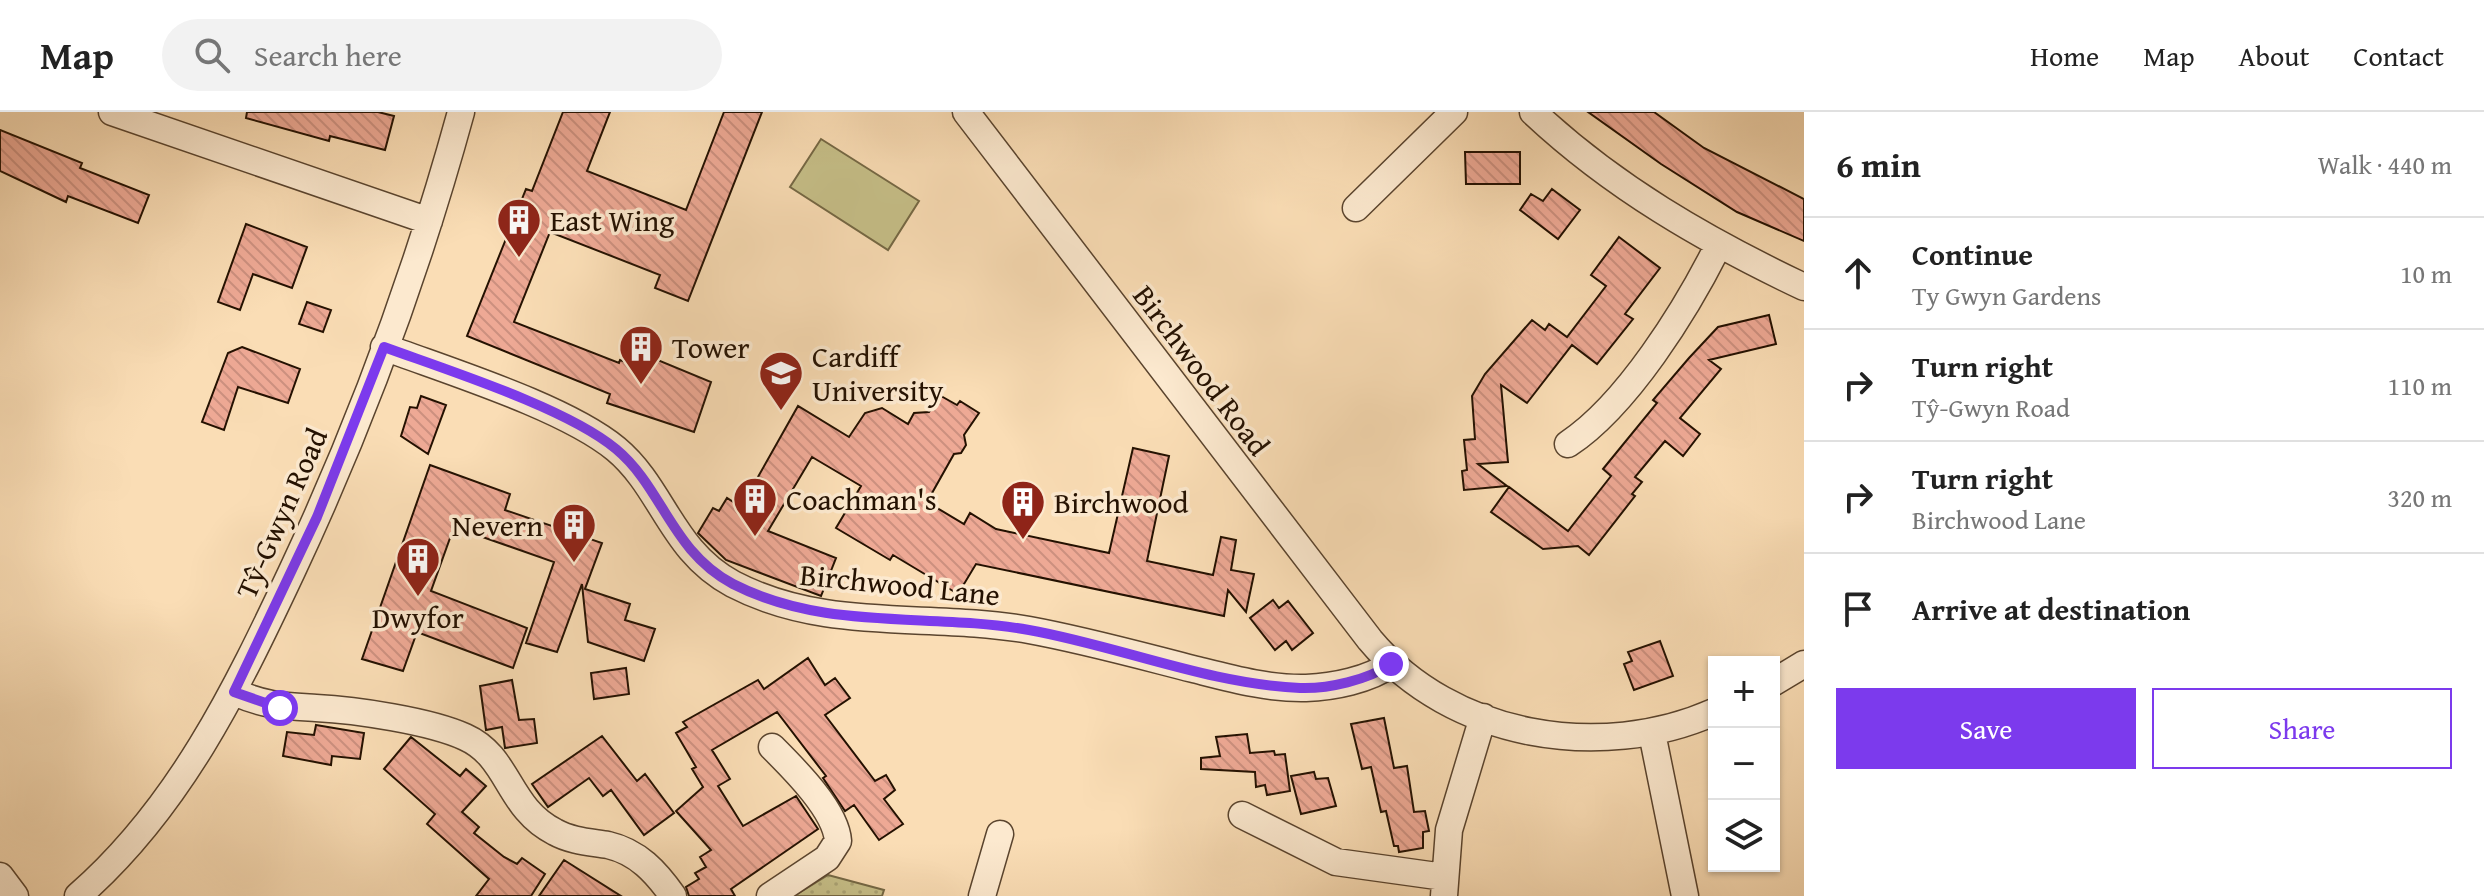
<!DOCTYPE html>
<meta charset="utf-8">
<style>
:root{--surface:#fff;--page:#f2f2f2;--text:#222;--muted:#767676;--line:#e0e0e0;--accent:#7c3aed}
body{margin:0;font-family:"Gentium Book Plus",serif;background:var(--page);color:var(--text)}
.controls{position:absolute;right:24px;bottom:24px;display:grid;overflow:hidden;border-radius:0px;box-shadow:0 2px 6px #0004}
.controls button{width:72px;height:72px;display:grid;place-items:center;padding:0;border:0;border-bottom:2px solid var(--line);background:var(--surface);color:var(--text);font:40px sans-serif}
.stop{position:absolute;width:24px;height:24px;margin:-18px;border:6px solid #7c3aed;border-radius:50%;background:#fff}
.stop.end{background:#7c3aed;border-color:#fff;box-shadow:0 2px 8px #0008}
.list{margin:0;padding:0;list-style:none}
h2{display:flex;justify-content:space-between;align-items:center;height:104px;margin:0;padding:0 32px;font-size:34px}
h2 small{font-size:26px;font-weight:400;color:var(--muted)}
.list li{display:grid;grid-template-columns:52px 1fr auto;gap:24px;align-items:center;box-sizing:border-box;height:112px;padding:0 32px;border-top:2px solid var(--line)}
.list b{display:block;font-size:30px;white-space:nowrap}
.list p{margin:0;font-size:26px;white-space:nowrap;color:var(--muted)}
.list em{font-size:26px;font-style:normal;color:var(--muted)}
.actions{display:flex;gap:16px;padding:24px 32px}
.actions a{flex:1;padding:18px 0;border:2px solid var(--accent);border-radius:0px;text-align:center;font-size:28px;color:var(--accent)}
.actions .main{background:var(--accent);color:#fff}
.icon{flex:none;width:44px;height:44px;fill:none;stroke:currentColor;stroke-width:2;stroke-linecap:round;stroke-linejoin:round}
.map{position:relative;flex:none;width:1804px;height:784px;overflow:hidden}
header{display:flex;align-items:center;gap:48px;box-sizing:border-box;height:112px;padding:0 40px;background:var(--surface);border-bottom:2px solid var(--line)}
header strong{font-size:38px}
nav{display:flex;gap:44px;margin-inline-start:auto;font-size:28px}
.search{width:560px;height:72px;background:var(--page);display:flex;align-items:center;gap:20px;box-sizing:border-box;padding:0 28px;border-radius:44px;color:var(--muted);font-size:30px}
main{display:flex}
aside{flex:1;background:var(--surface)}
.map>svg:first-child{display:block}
</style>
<header>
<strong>Map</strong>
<div class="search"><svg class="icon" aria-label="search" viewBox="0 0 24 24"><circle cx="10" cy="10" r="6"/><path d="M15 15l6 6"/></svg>Search here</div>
<nav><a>Home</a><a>Map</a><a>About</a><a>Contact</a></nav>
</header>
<main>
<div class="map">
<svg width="1804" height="784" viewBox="0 0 1804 784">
<defs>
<pattern id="park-dots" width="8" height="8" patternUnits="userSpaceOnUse" patternTransform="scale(2)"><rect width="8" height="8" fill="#c6bf88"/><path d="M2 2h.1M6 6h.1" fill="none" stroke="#aaa374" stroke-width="1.8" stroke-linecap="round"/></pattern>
<pattern id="building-back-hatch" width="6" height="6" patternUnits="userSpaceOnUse" patternTransform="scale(2)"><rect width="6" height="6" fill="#eea995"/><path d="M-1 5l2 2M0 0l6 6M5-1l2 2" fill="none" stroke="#cc907f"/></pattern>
</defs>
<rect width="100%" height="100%" fill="#faddb5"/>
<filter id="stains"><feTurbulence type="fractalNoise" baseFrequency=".0025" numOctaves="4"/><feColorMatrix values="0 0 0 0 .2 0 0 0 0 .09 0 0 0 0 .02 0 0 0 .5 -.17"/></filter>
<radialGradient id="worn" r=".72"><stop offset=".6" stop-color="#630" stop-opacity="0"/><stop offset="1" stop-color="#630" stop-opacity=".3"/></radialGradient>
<path fill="url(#park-dots)" stroke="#756844" stroke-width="2" d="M828,763l56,15 -2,6h-88z"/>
<path fill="#c6bf88" stroke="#756844" stroke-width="2" d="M821,27l98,62 -31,49 -98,-63z"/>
<path fill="url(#building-back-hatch)" stroke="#241101" stroke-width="2" d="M247,0h131l16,4 -9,34 -55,-14 -1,5 -83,-23z
M563,0h47l-23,59 99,39 38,-98h38l-74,189 -33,-13 5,-13 -110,-43 -36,90 105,41 1,-3 11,4 5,-13 75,31 -17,50 -87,-29 3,-9 -143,-58 59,-147 6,2z
M1588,0h66l50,36 100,51v42l-67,-29 -76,-48z
M0,18l82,33 -2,5 69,27 -11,28 -70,-27 -2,6 -66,-31z
M1465,40h55v32h-54z
M1552,77l28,21 -22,29 -38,-29 11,-16 12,7z
M246,112l61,23 -15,41 -39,-14 -13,36 -22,-8z
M1619,125l41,31 -35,46 8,5 -36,45 -25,-19 -45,58 -26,-18 7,77 -30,2 29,22 -43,4 -2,-19 5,-1 -3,-30 11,-1 -3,-43 13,-22 47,-54 13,10 4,-6 18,13 39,-51 -15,-11z
M307,190l24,8 -8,22 -24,-8z
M1769,203l7,29 -67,16 12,9 -41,49 20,16 -17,22 -18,-15 -30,36 7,5 -10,12 3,2 -46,59 -11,-9 -35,3 -52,-37 18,-25 59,44 43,-55 -8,-7 54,-66 -4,-3 36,-42 29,-31z
M242,235l58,22 -12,34 -50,-16 -14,43 -22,-8 26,-69z
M421,284l25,9 -18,49 -27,-18 9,-29 7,1z
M941,284l16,9 3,-4 19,12 -15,22 2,10 -5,8 -7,1 -27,48 37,22 6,-11 26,16 113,24 24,-105 36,8 -22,105 66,14 8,-38 15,3 -5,30 23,4 -8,38 -18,-22 -4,26 -248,-52 -18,30 -65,-39 -3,5 -54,-32 25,-42 -49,-29 -44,74 68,27 -15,38 -95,-36 -28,-27 15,-25 6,3 8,-13 14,9 57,-101 51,31 16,-24 17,-5 26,16 6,-11 15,-1z
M430,353l80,29 -5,16 97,33 -17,46 45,15 -5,16 30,9 -11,32 -56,-19 -6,-58 -25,68 -31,-9 28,-81 -100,-35 -23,64 96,37 -14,40 -96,-36 -14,39 -41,-12z
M1273,488l6,8 9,-7 25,32 -21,17 -6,-9 -11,9 -25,-32z
M1660,529l13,35 -39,14 -10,-26 8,-3 -4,-9z
M808,546l17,27 10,-7 15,20 -25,17 50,66 11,-6 9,15 -11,9 19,25 -24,16 -25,-35 -9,6 -22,-33 3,-2 -49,-64 -65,38 18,29 -12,7 25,40 53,-30 22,33 -87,60 4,7h-46l-3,-9 13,-8 -4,-6 11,-6 -6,-10 11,-7 -35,-39 27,-24 -11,-18 4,-2 -20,-34 11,-6 -4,-5 75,-42 6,9z
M626,556l3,26 -35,5 -3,-26z
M512,568l7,40 15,-1 3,24 -32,5 -3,-21 -16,3 -6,-44z
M1384,606l10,50 13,-2 7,46 11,-1 4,20 -6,1v16l-24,4 -1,-6h-4l-8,-35 -5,1 -10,-45 -9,2 -11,-45z
M316,613l48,8 -4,26 -28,-3 -1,9 -48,-9 4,-24 27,3z
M1247,622l3,19 24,-2 1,4 10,-1 5,37 -23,4 -2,-10 -9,2 -1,-15 -54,-3v-11l19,-2 -4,-19z
M602,624l35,45 8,-7 29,39 -30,22 -33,-45 -8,6 -14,-18 -41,29 -16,-23z
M411,625l49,39 6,-7 20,17 -24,26 17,15 -5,6 30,24 13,7 5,-6 23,16 -14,22h-55l13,-17 -62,-55 8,-10 -51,-45z
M1314,660l2,7 12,-1 8,28 -35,8 -10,-38z
M564,748l57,36h-82z"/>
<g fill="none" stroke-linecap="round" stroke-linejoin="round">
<g stroke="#5a442e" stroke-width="29">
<path id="minor" d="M112,0l317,109
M966,0l404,528c82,98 231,122 344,72
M1533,0c80,75 172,128 271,175
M1356,96l98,-96
M384,235c64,24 181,60 232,102 47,39 55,102 117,135 94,49 195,28 296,46 55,10 109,25 164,39 36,9 75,20 113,19 27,-1 63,-8 85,-24
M1568,332c59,-39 118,-134 150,-198
M1774,570l30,-18
M234,580c32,14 49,14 82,16 40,2 114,13 149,29 45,20 42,71 90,95 16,9 35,10 53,13 30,7 48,27 65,51
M1652,621l33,163
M1242,703l94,47 108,15
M0,764l15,20
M78,784c101,-88 158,-206 214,-325 69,-147 126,-302 169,-459
M770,784l57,-38 11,-17c-2,-31 -45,-73 -66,-94
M982,784l18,-62
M1444,784l5,-66 34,-113"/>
</g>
<use href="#minor" stroke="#fce9cf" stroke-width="26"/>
</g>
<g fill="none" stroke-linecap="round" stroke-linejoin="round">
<path stroke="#7c3aed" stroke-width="10" d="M280,596l-46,-16 83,-175 67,-170c63,23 183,61 232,102 47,39 55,102 117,135 94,48 195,28 296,46 90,16 179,54 271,58 28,1 68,-8 91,-24"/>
</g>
<defs>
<g id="building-pin" transform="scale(2.3)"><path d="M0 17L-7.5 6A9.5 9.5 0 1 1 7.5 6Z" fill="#8f2418" stroke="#fce9cf"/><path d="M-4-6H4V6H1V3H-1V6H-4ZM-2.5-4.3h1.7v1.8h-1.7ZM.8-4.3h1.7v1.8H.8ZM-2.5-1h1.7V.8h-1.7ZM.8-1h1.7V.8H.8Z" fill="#fff"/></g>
<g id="university-pin" transform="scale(2.3)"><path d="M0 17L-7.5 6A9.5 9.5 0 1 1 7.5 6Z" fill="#8f2418" stroke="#fce9cf"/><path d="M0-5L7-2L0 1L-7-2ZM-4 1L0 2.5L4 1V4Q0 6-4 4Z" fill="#fff"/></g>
</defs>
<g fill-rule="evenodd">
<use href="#building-pin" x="519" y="108"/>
<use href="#building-pin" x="641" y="235"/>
<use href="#university-pin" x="781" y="261"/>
<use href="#building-pin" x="755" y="387"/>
<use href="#building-pin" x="1023" y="390"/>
<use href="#building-pin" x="574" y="413"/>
<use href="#building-pin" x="418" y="447"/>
</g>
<g text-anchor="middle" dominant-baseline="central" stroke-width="7" stroke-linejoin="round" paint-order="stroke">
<g font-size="30" fill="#241101" stroke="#fce9cf" text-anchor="start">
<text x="550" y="108">East Wing</text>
<text x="672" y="235">Tower</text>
<text x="812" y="244">Cardiff<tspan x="812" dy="34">University</tspan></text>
<text x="786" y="387">Coachman's</text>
<text x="1054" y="390">Birchwood</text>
<text x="543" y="413" text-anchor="end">Nevern</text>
<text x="418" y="505" text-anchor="middle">Dwyfor</text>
</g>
<g font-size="30" fill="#241101" stroke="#fce9cf">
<text transform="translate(1202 258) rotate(53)">Birchwood Road</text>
<text transform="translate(281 401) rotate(-66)">Tŷ-Gwyn Road</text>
<text transform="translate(900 472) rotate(6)">Birchwood Lane</text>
</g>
</g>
<rect width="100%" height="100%" filter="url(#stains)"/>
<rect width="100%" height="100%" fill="url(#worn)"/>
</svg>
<div class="controls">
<button>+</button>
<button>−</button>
<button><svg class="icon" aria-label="layers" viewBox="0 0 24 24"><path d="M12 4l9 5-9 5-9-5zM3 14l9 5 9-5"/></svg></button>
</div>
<div class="stop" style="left:280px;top:596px"></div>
<div class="stop end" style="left:1391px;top:552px"></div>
</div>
<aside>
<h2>6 min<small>Walk · 440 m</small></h2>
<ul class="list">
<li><svg class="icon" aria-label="ahead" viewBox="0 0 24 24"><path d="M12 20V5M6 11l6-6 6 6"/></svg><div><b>Continue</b><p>Ty Gwyn Gardens</p></div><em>10 m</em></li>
<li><svg class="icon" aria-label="right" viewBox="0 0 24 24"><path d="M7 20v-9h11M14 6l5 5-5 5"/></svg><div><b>Turn right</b><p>Tŷ-Gwyn Road</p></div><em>110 m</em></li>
<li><svg class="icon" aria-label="right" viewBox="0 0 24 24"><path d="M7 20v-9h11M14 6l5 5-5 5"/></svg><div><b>Turn right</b><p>Birchwood Lane</p></div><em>320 m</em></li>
<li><svg class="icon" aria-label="arrive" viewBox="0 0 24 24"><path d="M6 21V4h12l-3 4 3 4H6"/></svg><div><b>Arrive at destination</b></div></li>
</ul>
<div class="actions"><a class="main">Save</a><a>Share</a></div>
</aside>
</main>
